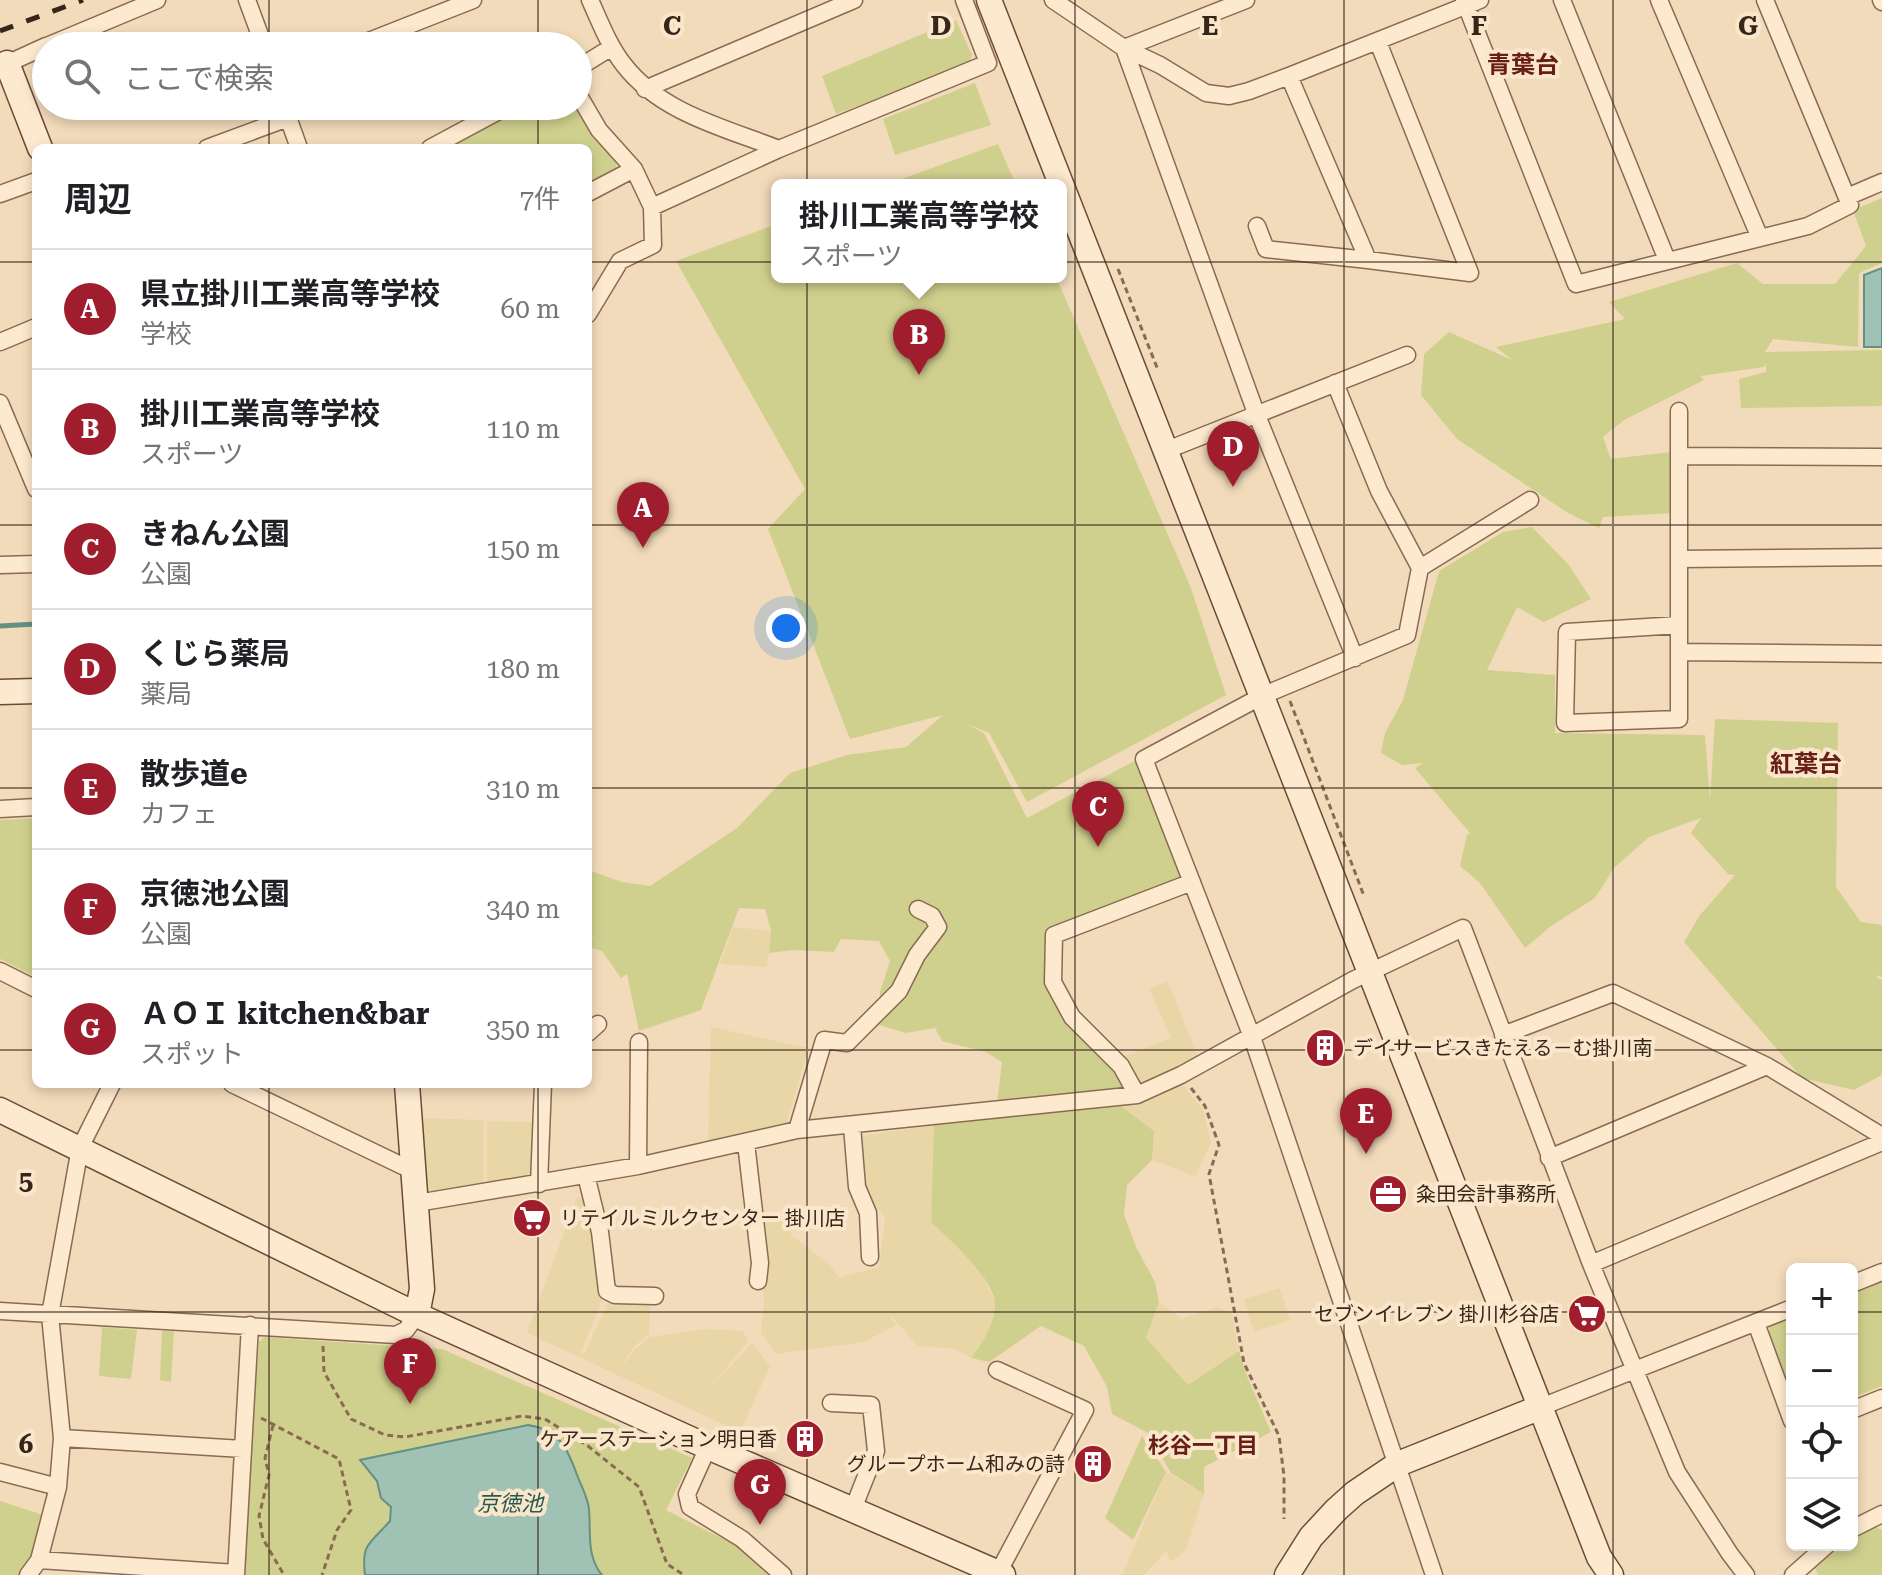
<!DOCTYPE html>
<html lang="ja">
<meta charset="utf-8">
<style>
:root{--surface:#fff;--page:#f6f6f6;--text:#202124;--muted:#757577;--line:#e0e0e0;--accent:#9f1d2d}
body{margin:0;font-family:"Roboto Serif","Noto Sans JP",serif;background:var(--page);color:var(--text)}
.controls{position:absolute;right:24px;bottom:24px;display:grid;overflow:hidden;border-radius:12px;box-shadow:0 4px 12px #0003}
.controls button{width:72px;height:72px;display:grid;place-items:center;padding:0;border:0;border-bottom:2px solid var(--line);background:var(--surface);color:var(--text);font:40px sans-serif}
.you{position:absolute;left:786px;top:628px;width:28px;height:28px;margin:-20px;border:6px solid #fff;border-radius:50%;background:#1a73e8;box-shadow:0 0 0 12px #1a73e833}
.badge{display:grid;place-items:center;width:52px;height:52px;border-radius:50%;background:var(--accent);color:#fff;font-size:26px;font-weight:700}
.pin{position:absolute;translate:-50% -66px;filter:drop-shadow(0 2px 4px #0008)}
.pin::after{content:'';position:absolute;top:42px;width:28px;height:24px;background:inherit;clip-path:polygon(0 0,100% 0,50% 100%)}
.popup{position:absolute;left:771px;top:179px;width:296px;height:104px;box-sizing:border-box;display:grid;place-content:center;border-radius:12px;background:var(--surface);filter:drop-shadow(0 2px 6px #0005);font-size:26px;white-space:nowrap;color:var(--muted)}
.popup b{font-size:30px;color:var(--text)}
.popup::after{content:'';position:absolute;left:50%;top:100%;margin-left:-16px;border:16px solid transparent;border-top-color:var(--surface)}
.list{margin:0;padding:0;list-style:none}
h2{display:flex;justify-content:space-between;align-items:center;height:104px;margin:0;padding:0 32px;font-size:34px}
h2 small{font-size:26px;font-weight:400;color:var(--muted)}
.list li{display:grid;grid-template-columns:52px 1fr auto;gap:24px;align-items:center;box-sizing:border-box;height:120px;padding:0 32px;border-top:2px solid var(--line)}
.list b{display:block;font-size:30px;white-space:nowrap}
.list p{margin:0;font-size:26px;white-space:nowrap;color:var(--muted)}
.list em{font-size:26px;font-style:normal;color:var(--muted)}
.icon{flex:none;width:44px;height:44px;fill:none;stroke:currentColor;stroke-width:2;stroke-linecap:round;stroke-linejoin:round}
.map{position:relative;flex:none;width:1882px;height:1575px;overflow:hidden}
.search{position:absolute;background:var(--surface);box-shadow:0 4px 12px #0003;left:32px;top:32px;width:560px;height:88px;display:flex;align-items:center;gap:20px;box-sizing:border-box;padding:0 28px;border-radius:44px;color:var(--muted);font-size:30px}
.panel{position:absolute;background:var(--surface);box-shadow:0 4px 12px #0003;left:32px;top:144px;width:560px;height:944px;border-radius:12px}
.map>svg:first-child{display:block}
</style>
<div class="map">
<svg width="1882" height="1575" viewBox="0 0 1882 1575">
<rect width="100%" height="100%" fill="#f2dbba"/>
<path fill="#e8d6a7" d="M733,927l38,4 -4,36 -47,-3z
M1168,982l30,75 -59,29 -17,-29 49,-19 -22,-50z
M711,1027l97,21 -22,77 -78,17z
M1177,1077l26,33 8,33 -16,33 -43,-16 2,-29 -44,-33z
M422,1118l62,2 -1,67 -49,6 -8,-6z
M487,1121l47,1v60l-47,7z
M934,1125l-3,96 46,45 19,37 -8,30 -17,25 -15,-9 -38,-3 -32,-36 10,15 -32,17 -88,12 -15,-21 3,-30 -3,-86 30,2v16l38,29 10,14 40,-11 6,-50 -17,-21 -7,-22 1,-38z
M577,1197l7,2 22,91 -25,63 3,1 28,-60 38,12 -1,27 -17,16 -14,23 16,-22 15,-13 58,-8 36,2 5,10 -39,48 43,-46 18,23 -30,66 -213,-99z
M1280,1288l10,32 -36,12 -10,-33z
M1159,1302l23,17 35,-12 15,6 7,38 -51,34 -42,-47z
M1166,1472l38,22 -18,56 -15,12 -5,-11 -22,24h-22z"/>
<path fill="#d0d08e" d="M956,20l16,35 -3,9 -133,50 -14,-38z
M975,83l16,42 -96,30 -12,-36z
M524,106h54l39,52 -1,10 -28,15v-35h-143z
M998,144l18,41h-131z
M1882,198v65l-23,10 -1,74 -85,-8 -8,13 117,-2v56l-141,2 -2,-29 27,-7v-9l-2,4 -64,9 4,4 -80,40 -21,17 8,22 59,-7 2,61 -69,4 -4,11 -31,-15 -111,-74 -36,-44 3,-41 25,-22 63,28 -16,-13 129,-28 -16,-17 128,-39 26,21h72l31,-38 -13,-36z
M777,224v53h279l135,311 35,107 -199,107 -38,-69 -24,-10 19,10 43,85 113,-60 52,124 -139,49 11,72 65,78v15l-133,15 6,-49 -16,-10 -44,-11 -7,-13 -29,5 -27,-8 1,-33 10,-31 -11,-20 -38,-2 -7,13 -40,-2 -25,3 2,-22 -6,-22 -26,-1 -38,102 -62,21 -12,-57 -6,4 -19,-27 -14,-4v-13l12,9 -12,-10v-63l34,12 28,4 87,-58 53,-55 57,-18 59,-8 37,-32 -93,24 -82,-210 37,-40 -129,-228z
M1532,527l37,38 22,34 -47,23 -27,-15 -30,63 68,5v58l150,2 5,65 5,-81 123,4 -2,164 25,35 21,3v52l-7,-2 4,4h3v96l-28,15 -52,-12 -118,-136 16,-27 35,-40 -7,-1 -37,-41 10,-15 -52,19 -35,31 -19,30 -44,28 -26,22 -45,-65 -20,-17 7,-31 3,-2 -55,-65 8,-5 -21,2 -21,-12 4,-20 18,-33 36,-129 64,-39z
M36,818v159l-36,-18v-139z
M1110,1098l44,33 -2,29 -25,25 -3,30 13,34 18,33 4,20 -13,36 42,47 51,-34 8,25 24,56 -67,35v27l-33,-21 -23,-40 -36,-19 -5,-27 -23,-41 -43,-20 -52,36 -18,-4c12,-16 22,-31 24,-52 1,-26 -46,-67 -64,-84l3,-97c59,-6 117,-20 176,-27z
M1882,1282v104l-30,12v-104z
M1792,1317v78l-24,-62 3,-8z
M102,1327l35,3 -6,49 -32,-3z
M162,1331h12l-3,51 -11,-2z
M264,1337l178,12 250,109 -26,52 89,45 19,20h-533l18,-233z
M1142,1436l24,36 -33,68 -28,-22z
M0,1501l43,14 -5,29 -20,31h-18z
M1866,1522l16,8v45h-64l-7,-16 19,-14h22v-14z"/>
<path fill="#9fc2b4" stroke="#669081" stroke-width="2" d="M1882,268v79h-18v-72z
M528,1425c34,5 40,26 51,55 4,9 9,19 10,29 2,22 -3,47 13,66h-237c-4,-32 5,-31 25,-54l1,-14 -10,-9 -4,-17 -17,-21z"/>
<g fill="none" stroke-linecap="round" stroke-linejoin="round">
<path stroke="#669081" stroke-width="5" d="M0,626l36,-2"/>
<g stroke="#8a6a53" stroke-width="19">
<path id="street" d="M247,0l17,46
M590,0c10,22 19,46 34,65 37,48 101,63 155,84l209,-86 -24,-63
M1053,0l71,48 36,17 46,28 23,3 20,-5 40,-15 191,-76
M1464,0l112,284 184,-46 -101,-238
M1562,0l105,260
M1881,0l1,2
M47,46l110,-46
M356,46l117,-46
M1124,48l132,365 99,245
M1124,48l122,-48
M0,67l46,-21
M578,68l34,-21
M645,89l209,-89
M578,94l21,36 35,39 18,38 1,38 -33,16 -32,53
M284,106l15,42
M207,148l81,-30
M430,148l78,-42
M588,193l46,-24
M0,194l36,-13
M1847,197l35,-15
M652,207l127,-58
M1257,226l9,23 102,11 -79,-184
M1760,238l48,-12 42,-21 -85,-205
M1368,260l102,13 -92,-231
M0,342l36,-15
M1335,383l44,108 41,77
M0,403l36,86
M1679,411c0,103 0,206 0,308l-114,4 2,-91 112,-7
M1167,450l240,-95
M1679,456l203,1
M1679,559l203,-2
M0,565l36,-1
M1679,652l203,2
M0,809l36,-2
M0,971l36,18
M588,1033l10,-9
M1503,1035l110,-42 154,73 115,70
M232,1084l181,87
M1137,1095l-16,-29 -49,-49 -19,-35 1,-47 138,-53
M852,1126l5,61 11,26 2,44
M797,1130l27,-90 23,3 52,-52 18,-36 21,-28 -6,-11 -14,-7
M746,1143l14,120 -2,18
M1549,1158l218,-92
M638,1166l1,-124
M586,1175l14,57 7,59 8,4 40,1
M539,1184l4,-100
M417,1203l221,-37 159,-36 340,-35 44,-20 172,-95 110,-52 128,336 86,208 53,82 16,21
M1591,1264l291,-122
M1852,1284l30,-12
M0,1311l396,24 10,-5 11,-15
M1756,1323l36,98
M997,1370l88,40 -87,163
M831,1403l40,2 5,46 -23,58
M1541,1407l251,-99
M1852,1410l30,-12
M62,1438l181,11
M708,1447l-21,47 3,13 52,32 41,36
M0,1472l58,15
M1852,1529l30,-15
M39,1560l197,13
M28,1575l11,-15 19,-73 4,-49 -12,-123 30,-167 32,-64
M236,1575l14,-250
M1434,1575l-182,-538 -108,-278 120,-64 143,-60 13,-67 110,-68
M1793,1575l34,-30"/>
</g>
<g stroke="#6c4b36" stroke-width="27">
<path id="secondary" d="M989,0l610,1557 12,18
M7,63l33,85
M0,692l36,-1
M407,1084l15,205 -5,26
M0,1110l417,205 291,132 295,128
M1287,1575l24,-38 25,-27 19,-17 43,-29 143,-57"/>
</g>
<path stroke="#8a6a53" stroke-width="3" stroke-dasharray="6 4" stroke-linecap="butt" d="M1118,269l40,101
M1290,701l74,195
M1191,1088l14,18 14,39 -10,29 35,189 35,73 5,40v43
M323,1346l1,26 27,47 34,16 20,2 117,-21 23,3 43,27 51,41 28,77 17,11
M261,1418l78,41 12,51 -14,20 -15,45
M273,1425l-8,33 4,17 -10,41 4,23 21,36"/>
<use href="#street" stroke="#fce9ce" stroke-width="16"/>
<use href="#secondary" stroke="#fce9ce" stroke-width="24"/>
<path stroke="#38251a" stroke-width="5" stroke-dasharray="14 14" stroke-linecap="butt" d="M0,31l83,-31"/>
</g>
<path fill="none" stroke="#38251a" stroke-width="2" stroke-opacity="0.55" d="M269,0v46M538,0v46M807,0v1575M1075,0v1575M1344,0v1575M1613,0v1575M269,106v42M538,106v42M0,262h36M588,262h1294M0,525h36M588,525h1294M0,788h36M588,788h1294M0,1050h36M588,1050h1294M269,1084v491M538,1084v491M0,1312h1792M1852,1312h30"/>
<defs>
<g id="building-disc" transform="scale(2)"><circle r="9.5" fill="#9f1d2d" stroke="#f9e6cb"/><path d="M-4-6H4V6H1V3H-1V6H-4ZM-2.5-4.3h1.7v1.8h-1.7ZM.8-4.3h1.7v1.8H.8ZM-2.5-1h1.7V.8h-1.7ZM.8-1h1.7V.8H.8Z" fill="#fff"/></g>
<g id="office-disc" transform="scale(2)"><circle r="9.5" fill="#9f1d2d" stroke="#f9e6cb"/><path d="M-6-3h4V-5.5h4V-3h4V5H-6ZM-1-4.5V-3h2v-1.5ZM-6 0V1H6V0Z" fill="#fff"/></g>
<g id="supermarket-disc" transform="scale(2)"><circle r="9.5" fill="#9f1d2d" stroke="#f9e6cb"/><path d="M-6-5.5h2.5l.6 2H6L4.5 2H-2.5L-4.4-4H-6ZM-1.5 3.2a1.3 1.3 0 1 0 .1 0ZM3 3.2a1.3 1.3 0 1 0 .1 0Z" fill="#fff"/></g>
</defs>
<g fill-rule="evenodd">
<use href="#building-disc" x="1325" y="1048"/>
<use href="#office-disc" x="1388" y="1194"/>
<use href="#supermarket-disc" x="532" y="1218"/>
<use href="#supermarket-disc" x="1587" y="1314"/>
<use href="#building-disc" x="805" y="1439"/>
<use href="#building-disc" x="1093" y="1464"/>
</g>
<g text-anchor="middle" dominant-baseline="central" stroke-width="8" stroke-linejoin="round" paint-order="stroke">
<g font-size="20" fill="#38251a" stroke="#f9e6cb" text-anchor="start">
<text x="1353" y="1048">デイサービスきたえる－む掛川南</text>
<text x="1416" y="1194">粂田会計事務所</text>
<text x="560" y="1218">リテイルミルクセンター 掛川店</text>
<text x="1559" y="1314" text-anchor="end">セブンイレブン 掛川杉谷店</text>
<text x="777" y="1439" text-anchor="end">ケアーステーション明日香</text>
<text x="1065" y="1464" text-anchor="end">グループホーム和みの詩</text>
</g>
<g font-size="22" font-weight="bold" fill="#681d15" stroke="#f9e6cb">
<text x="1203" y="1445">杉谷一丁目</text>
</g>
<g font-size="22" font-style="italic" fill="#275950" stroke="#f9e6cb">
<text x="510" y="1503">京徳池</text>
</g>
<g font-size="24" font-weight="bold" fill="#681d15" stroke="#f9e6cb">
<text x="1523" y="65">青葉台</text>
<text x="1806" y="764">紅葉台</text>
</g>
</g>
<g font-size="26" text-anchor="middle" font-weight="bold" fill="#38251a" stroke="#f9e6cb" stroke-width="8" stroke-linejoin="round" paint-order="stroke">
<text x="672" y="35">C</text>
<text x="941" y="35">D</text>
<text x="1210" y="35">E</text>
<text x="1479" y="35">F</text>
<text x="1748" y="35">G</text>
<text x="26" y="1190">5</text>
<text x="26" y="1453">6</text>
</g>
</svg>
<div class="controls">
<button>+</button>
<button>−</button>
<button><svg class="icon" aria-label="locate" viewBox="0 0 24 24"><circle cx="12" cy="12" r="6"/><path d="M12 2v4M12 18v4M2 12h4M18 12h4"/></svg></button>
<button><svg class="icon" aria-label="layers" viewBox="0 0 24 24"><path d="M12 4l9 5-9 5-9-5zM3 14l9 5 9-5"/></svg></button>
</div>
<div class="you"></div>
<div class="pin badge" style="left:643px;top:548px">A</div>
<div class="pin badge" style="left:919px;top:375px">B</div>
<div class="popup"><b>掛川工業高等学校</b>スポーツ</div>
<div class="pin badge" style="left:1098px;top:847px">C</div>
<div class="pin badge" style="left:1233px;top:487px">D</div>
<div class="pin badge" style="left:1366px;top:1154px">E</div>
<div class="pin badge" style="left:410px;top:1404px">F</div>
<div class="pin badge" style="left:760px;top:1525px">G</div>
<div class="search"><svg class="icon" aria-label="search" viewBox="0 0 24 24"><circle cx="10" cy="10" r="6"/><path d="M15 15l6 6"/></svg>ここで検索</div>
<section class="panel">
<h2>周辺<small>7件</small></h2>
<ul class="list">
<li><span class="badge">A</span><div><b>県立掛川工業高等学校</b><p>学校</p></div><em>60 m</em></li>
<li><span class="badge">B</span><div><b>掛川工業高等学校</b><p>スポーツ</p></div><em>110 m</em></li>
<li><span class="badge">C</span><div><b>きねん公園</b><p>公園</p></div><em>150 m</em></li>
<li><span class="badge">D</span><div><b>くじら薬局</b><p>薬局</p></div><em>180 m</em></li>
<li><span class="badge">E</span><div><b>散歩道e</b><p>カフェ</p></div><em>310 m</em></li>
<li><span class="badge">F</span><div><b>京徳池公園</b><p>公園</p></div><em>340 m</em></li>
<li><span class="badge">G</span><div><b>ＡＯＩ kitchen&amp;bar</b><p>スポット</p></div><em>350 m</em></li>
</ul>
</section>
</div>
